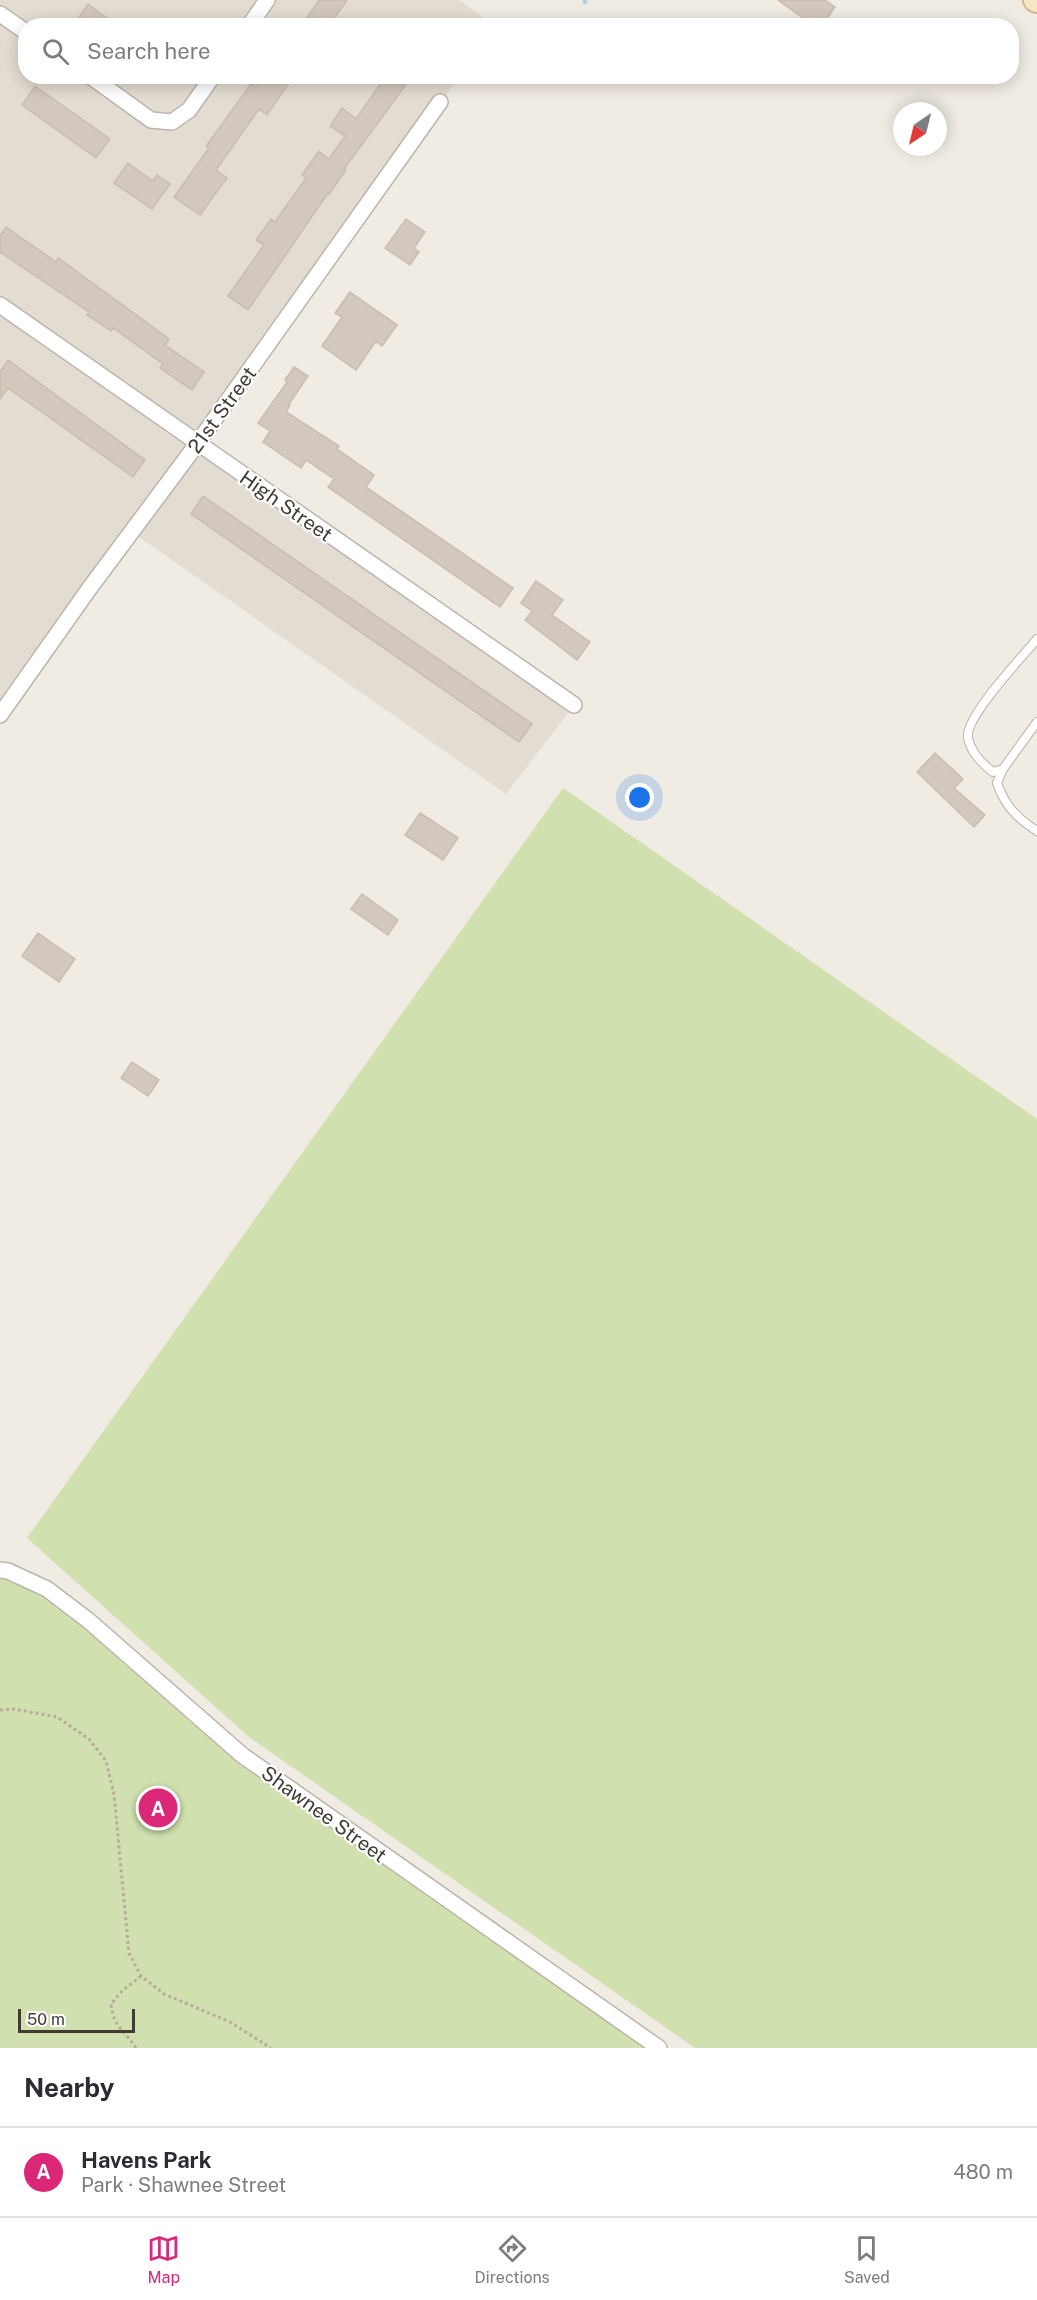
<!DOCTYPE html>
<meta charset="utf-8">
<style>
:root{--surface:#fff;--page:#f2f2f3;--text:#2b2b33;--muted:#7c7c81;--line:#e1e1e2;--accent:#db2777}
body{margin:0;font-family:"Public Sans",sans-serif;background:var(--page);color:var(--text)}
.compass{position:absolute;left:893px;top:102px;width:54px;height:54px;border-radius:50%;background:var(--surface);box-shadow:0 3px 15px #0003;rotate:215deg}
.scale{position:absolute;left:18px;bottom:15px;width:117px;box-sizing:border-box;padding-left:6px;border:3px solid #413b34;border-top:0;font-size:16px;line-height:21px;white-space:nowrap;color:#413b34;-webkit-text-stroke:4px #fff;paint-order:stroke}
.you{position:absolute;left:640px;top:798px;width:21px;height:21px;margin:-15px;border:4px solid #fff;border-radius:50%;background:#1a73e8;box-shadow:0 0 0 9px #1a73e833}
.badge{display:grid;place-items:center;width:39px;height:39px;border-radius:50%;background:var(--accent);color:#fff;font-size:20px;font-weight:700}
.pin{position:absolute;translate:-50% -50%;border:3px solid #fff;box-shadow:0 2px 6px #0006}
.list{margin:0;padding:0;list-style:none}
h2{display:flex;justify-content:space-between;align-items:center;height:78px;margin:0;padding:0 24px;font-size:26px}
h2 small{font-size:20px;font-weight:400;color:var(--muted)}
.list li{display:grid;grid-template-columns:39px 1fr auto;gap:18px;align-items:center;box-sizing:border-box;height:90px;padding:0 24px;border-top:2px solid var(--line)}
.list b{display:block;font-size:22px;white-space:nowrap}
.list p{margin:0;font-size:20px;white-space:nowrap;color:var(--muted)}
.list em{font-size:20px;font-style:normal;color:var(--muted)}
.icon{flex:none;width:33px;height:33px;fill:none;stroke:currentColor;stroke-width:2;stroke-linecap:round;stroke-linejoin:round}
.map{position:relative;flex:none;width:1037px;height:2048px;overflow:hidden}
.search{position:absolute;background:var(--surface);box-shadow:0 3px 15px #0003;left:18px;right:18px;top:18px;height:66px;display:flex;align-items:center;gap:15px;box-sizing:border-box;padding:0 21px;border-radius:24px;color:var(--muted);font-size:22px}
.sheet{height:168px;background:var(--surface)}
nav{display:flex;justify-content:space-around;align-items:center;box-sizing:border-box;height:84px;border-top:2px solid var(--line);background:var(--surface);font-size:16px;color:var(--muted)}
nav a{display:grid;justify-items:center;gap:3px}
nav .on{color:var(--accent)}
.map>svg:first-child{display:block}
</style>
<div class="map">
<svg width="1037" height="2048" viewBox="0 0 1037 2048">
<rect width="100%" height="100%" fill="#f0ebe3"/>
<path fill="#e3dcd2" d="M0,0h459l34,25 -467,1v50l433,1 -261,367 376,261 -68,89 -374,-262 -132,183z"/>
<path fill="#d0e1af" d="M563,788l474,331v929h-342l-446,-311 -222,-199z
M0,1570l47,20 195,165 417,293h-659z"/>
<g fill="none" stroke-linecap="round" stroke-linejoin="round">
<path stroke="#a4d4e8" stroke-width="4.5" d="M585,2v-2"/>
</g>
<path fill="#d3c8bd" stroke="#cabcae" stroke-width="1.5" d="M319,0h28l-18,26h-28z
M778,0h47l10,7 -13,19h-8z
M88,4l30,22h-45z
M264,76h30l-27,39 -8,-6 -43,61 11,8 -27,37 -26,-18 35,-49 -3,-2 45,-62 6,3z
M386,76h6l13,10 -61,83 2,1 -17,24 -1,-1 -80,117 -20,-14 36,-51 -8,-5 15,-21 4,3 31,-44 -4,-3 17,-24 10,8 16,-23 -15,-10 12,-18 14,11z
M35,86l75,53 -14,19 -74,-53z
M128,163l25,18 4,-6 13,9 -18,25 -38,-26z
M406,219l19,13 -11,16 5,4 -9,13 -25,-17z
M6,227l50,35 2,-4 111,81 -4,6 39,27 -12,18 -32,-22 3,-4 -50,-36 -2,3 -24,-16 2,-3 -89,-60v-16z
M350,292l47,33 -15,21 -6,-5 -20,29 -34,-24 20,-29 -7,-4z
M8,360l137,100 -12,17 -125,-89 -8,11v-27z
M294,367l14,9 -19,28 1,1 -4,7 53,34 -2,3 37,26 -8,12 147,101 -13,19 -172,-120 6,-8 -28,-19 -5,8 -38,-26 7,-11 -12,-8 29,-41 -2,-2z
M203,496l329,228 -13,18 -328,-228z
M536,581l27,19 -11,15 38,27 -13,18 -52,-40 7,-9 -11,-8z
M935,753l28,26 -9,9 31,27 -11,12 -57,-55z
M420,813l38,25 -15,22 -38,-25z
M362,894l36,26 -10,15 -37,-26z
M38,933l37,26 -16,23 -37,-26z
M132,1062l27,18 -11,16 -27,-18z"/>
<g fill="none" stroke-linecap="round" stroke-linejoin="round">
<g stroke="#bdb4aa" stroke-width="10">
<path id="service" d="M1037,722l-34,47 -6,14c8,23 20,35 40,48
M1003,769l-10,3c-12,-9 -22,-19 -25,-34 -4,-20 54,-81 69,-99"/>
</g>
<g stroke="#bdb4aa" stroke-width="18">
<path id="minor" d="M0,14l26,18
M249,26l18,-26
M90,76l61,44 21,2 17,-12 24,-34
M0,305l574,400
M0,715l89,-126 108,-145 243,-342
M0,1570l8,1 39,18 42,32 153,134 417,293"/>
</g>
<g stroke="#ccb896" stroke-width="26">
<path id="secondary" d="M1035,0l2,1"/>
</g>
<path stroke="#bbab9a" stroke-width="3" stroke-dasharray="3 3" stroke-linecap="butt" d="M0,1710l14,-1 43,8 32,22 17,22 8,33 15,159 12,23 23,18 66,28 41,26
M136,2048c-11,-17 -23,-21 -25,-44l11,-13 19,-15"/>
<use href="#service" stroke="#fff" stroke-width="8"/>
<use href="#minor" stroke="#fff" stroke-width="15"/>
<use href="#secondary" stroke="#f9e6c4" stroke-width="22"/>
</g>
<g text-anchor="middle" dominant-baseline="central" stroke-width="4.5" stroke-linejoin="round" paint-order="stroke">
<g font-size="20" fill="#413b34" stroke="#fff">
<text transform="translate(222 410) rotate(-54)">21st Street</text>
<text transform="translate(286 506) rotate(35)">High Street</text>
<text transform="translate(324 1814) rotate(36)">Shawnee Street</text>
</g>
</g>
</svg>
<svg class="compass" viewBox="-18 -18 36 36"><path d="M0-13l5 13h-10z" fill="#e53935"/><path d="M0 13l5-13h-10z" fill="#7c7c81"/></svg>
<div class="scale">50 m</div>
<div class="you"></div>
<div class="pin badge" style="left:158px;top:1808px">A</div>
<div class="search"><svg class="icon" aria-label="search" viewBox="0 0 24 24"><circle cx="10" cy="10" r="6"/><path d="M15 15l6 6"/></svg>Search here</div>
</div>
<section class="sheet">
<h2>Nearby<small></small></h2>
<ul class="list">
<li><span class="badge">A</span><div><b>Havens Park</b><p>Park · Shawnee Street</p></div><em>480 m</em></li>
</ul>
</section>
<nav>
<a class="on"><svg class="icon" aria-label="map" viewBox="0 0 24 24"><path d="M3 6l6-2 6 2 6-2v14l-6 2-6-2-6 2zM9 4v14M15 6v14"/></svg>Map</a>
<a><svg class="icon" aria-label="directions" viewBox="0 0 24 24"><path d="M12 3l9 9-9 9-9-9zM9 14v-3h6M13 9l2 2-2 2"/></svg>Directions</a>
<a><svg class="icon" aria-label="saved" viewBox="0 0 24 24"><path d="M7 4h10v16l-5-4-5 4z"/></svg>Saved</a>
</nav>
